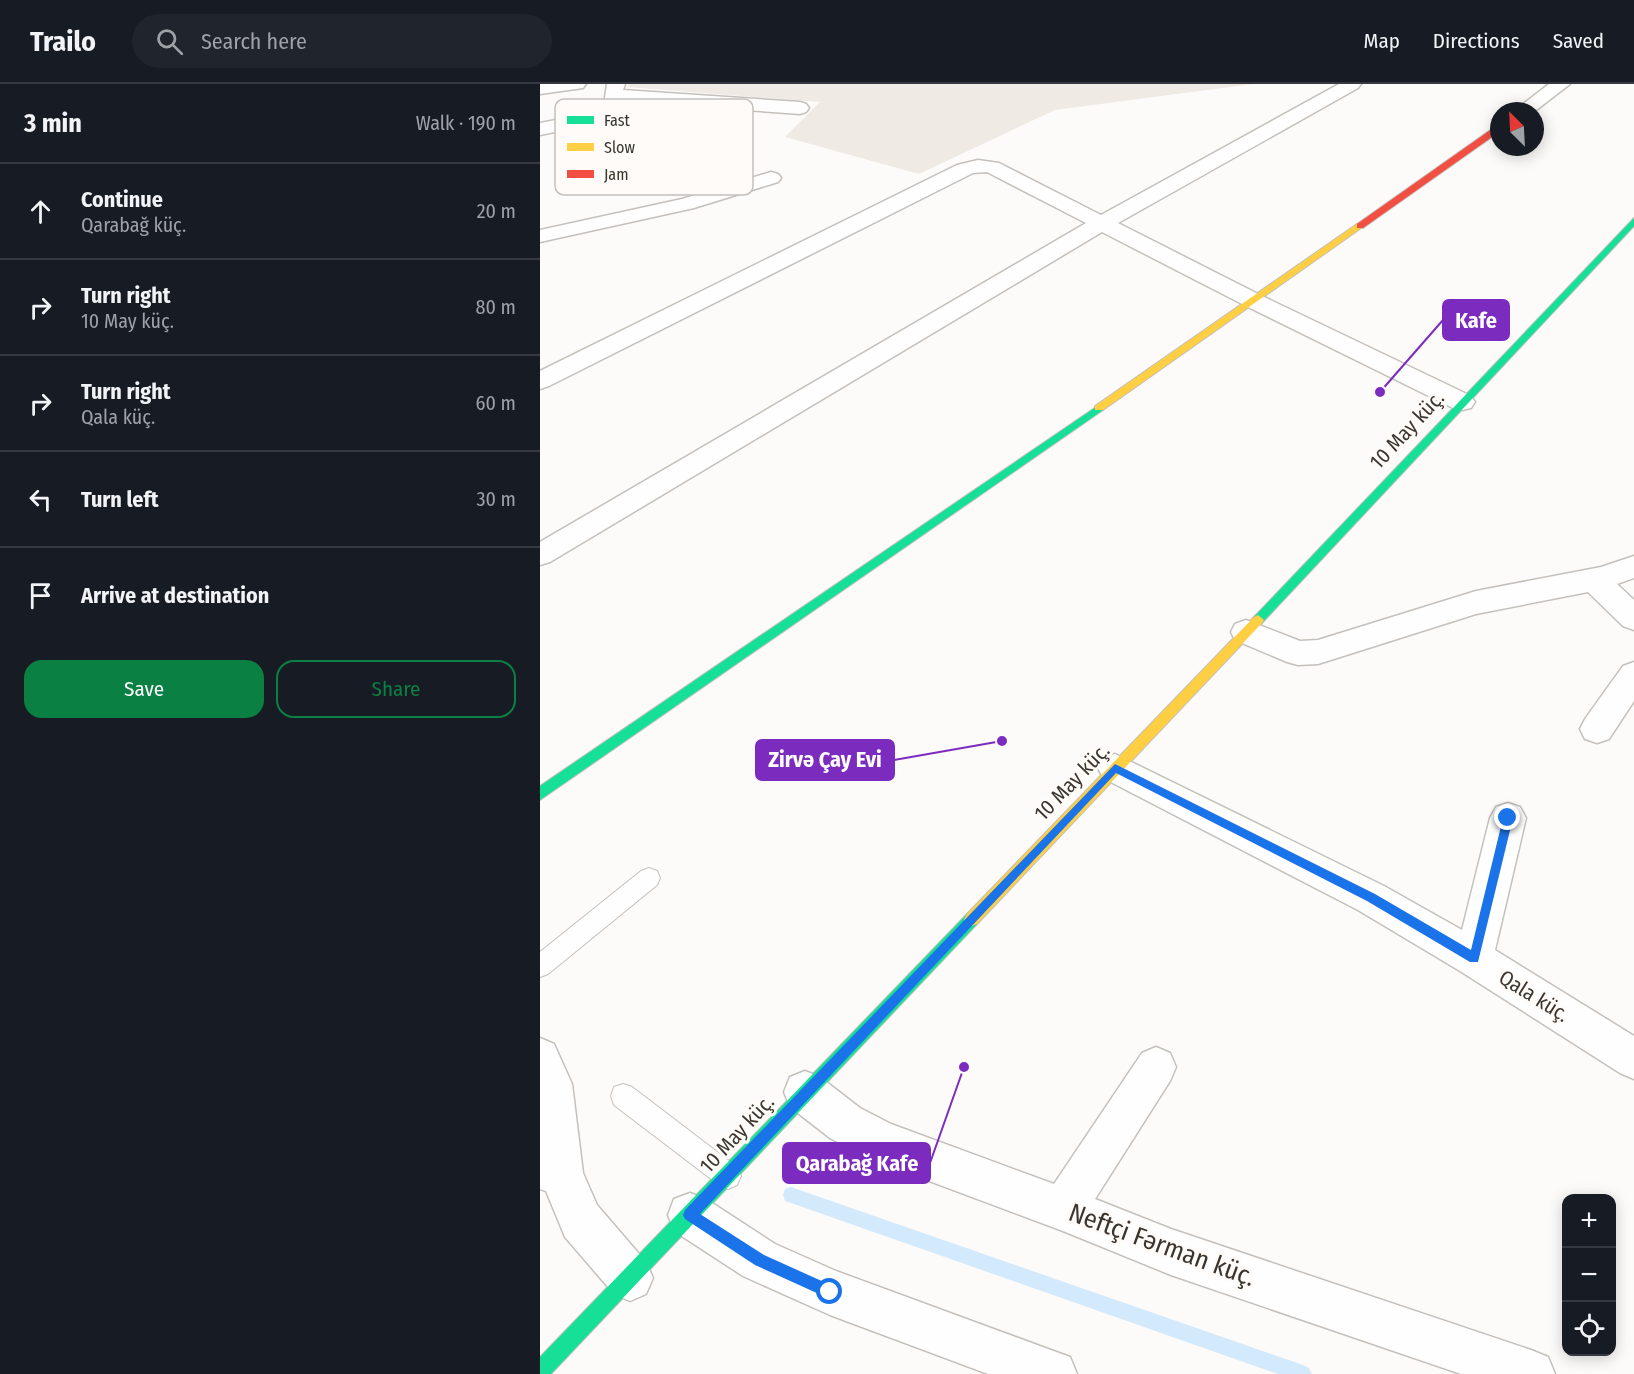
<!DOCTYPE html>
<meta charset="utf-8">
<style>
:root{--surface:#171b24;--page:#20242c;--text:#f1f3f6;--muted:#9ea1a6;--line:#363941;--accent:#0b8043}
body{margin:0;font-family:"Fira Sans Condensed",sans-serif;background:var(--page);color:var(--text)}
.controls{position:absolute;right:18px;bottom:18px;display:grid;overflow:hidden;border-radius:12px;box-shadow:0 3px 15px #0003}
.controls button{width:54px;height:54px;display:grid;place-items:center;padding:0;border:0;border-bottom:2px solid var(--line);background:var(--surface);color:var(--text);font:30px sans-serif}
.compass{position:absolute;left:950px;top:18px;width:54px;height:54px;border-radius:50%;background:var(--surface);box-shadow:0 3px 15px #0003;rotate:336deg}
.stop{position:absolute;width:18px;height:18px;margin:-14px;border:4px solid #1a73e8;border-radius:50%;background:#fff}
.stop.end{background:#1a73e8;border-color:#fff;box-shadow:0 2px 6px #0008}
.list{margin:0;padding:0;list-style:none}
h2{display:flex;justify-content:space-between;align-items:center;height:78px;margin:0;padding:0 24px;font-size:26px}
h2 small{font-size:20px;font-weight:400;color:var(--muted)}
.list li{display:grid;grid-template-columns:39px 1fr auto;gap:18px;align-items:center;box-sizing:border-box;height:96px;padding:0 24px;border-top:2px solid var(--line)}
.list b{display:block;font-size:22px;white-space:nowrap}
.list p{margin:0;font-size:20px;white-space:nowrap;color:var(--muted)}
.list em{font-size:20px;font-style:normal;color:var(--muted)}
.actions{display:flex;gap:12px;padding:18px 24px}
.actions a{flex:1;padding:14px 0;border:2px solid var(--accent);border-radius:18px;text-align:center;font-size:21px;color:var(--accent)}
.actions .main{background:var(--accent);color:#fff}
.icon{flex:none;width:33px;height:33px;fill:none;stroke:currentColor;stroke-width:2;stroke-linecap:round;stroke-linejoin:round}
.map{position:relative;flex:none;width:1094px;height:1290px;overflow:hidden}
header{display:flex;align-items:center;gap:36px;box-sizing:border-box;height:84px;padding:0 30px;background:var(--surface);border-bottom:2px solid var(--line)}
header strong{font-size:28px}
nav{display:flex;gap:33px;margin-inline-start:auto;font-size:21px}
.search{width:420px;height:54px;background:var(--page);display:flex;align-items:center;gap:15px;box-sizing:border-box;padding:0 21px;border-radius:33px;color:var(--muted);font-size:22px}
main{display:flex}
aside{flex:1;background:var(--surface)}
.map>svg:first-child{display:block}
</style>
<header>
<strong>Trailo</strong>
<div class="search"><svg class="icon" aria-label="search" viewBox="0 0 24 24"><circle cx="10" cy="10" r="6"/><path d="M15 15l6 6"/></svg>Search here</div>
<nav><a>Map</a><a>Directions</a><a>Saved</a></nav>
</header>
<main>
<aside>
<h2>3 min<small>Walk · 190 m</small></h2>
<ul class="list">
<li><svg class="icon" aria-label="ahead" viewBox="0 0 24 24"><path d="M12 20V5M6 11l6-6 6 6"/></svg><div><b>Continue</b><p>Qarabağ küç.</p></div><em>20 m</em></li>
<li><svg class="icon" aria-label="right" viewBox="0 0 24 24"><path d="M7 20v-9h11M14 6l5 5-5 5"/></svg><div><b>Turn right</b><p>10 May küç.</p></div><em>80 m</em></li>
<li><svg class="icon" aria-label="right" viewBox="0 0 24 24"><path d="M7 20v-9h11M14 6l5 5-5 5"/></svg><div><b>Turn right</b><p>Qala küç.</p></div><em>60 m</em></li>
<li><svg class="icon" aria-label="left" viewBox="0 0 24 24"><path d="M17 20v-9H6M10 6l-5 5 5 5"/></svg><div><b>Turn left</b></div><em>30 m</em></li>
<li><svg class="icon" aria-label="arrive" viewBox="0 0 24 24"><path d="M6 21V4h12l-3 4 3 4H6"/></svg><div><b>Arrive at destination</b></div></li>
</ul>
<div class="actions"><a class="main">Save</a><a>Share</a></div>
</aside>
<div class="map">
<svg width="1094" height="1290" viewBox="0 0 1094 1290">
<rect width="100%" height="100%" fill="#fdfbf9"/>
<path fill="#f0eae5" d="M90,0h623l-198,26 -136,64 -134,-37 35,-35 -193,-15z"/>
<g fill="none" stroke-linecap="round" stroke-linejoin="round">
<path fill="#d3e9fc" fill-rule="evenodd" d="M251,1103l512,178 6,3 3,6h-34l-487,-171 -6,-2 -2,-6 2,-6z"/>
<g stroke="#c4c0bc" stroke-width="2">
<path id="lane" d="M109,784l8,3 3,7 -3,7 -109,89 -8,3v-25l101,-81z
M83,1000l9,3 105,80 4,9 -4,9 -9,4 -9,-4 -105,-80 -3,-9 3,-9z"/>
</g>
<g stroke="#c4c0bc" stroke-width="3">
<path id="street" d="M0,0h46l-3,4 -43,6z
M67,0h18l-2,6 177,12 6,2 3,4 -3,4 -6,2 -177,-13 -1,10 -4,8 -78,16v-12l63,-12z
M799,0h22l-3,4 -240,135 144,73 209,100 4,6 -4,6 -9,2 -9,-2 -207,-102 -144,-74 -552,330 -10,3v-23l546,-319 -99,-51 -14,1 -424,213 -9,3v-18l417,-206 21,-5 21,3 102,52z
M1009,0h21l-35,27h-21z
M231,88l7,2 3,4 -3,4 -84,26 -154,34v-12l142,-31z
M1094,472v22l-17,6 17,16v30l-11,-4 -35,-34 -112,22 -158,50 -20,1 -11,-3 -52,-22 -4,-8 4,-8 11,-4 54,21 18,-1 158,-49 125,-24z
M1094,578v39l-25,38 -12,4 -12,-4 -5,-10 5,-10 38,-53z
M575,670l269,132 78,44 28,-112 6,-11 12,-4 12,4 6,11 -31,132 139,86v43l-14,-6 -160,-102 -102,-61 -255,-132 -5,-10 5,-10z
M0,954l14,6 18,40 11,89 14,32 49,57 7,16 -7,16 -16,7 -16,-7 -49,-57 -19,-46 -6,-2z
M616,963l14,6 6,14 -6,14 -75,118 76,30 360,121 17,7 7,17h-94l-290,-99 -108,-44 -198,-74 -35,-19 -40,-31 -6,-15 6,-15 15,-6 15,6 40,31 31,16 163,60 88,-131z
M150,1109l16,6 69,45 61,27 234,86 7,17h-89l-158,-59 -87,-39 -69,-45 -6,-16 6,-16z"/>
</g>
<g stroke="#c4c0bc" stroke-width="2">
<path id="fast" d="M1094,134v8l-372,397h-8l-2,-3 2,-3z
M559,321l5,3 -1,2 -563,390v-14z
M432,828l5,2 3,5 -3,5 -426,450h-11v-17l427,-443z"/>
</g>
<g stroke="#c4c0bc" stroke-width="2">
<path id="slow" d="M817,140l7,2 -261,184h-8v-4z
M718,531l6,5 -2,3 -285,301 -5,2 -5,-2 -3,-5 3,-5 287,-297z"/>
</g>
<g stroke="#c4c0bc" stroke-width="2">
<path id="jam" d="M956,42h3v6l-136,96h-6v-4z"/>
</g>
<use href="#lane" fill="#fffefe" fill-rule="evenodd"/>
<use href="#street" fill="#fffefe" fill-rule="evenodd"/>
<use href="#fast" fill="#16e098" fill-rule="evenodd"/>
<use href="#slow" fill="#ffcf43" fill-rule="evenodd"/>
<use href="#jam" fill="#f24e42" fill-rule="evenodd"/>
</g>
<path fill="#1a73e8" d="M575,680l260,130 96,56 32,-132 5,-5 3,1 2,4 -35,144h-8l-103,-61 -251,-128 -416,441 64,41 71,32 2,5 -2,5 -5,2 -75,-34 -70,-46 -2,-4 2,-5z"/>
<g text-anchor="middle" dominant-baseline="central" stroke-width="6" stroke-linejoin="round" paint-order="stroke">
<g font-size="21" fill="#3c352f" stroke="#fefbf8">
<text transform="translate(867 346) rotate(-47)">10 May küç.</text>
<text transform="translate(532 698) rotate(-46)">10 May küç.</text>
<text transform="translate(994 912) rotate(32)">Qala küç.</text>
<text transform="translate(197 1050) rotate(-47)">10 May küç.</text>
</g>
<g font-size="26" fill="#3c352f" stroke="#fefbf8">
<text transform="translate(622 1161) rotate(20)">Neftçi Fərman küç.</text>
</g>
</g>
<rect x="15" y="15" width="198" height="96" rx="9" fill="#fefbf8" stroke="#c4c0bc" stroke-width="1.5"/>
<rect x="27" y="32" width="27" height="8" fill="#16e098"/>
<rect x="27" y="59" width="27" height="8" fill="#ffcf43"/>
<rect x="27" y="86" width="27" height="8" fill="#f24e42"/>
<g font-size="16" fill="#3c352f">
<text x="64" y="42">Fast</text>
<text x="64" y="69">Slow</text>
<text x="64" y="96">Jam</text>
</g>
<path fill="none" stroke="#7b2cbf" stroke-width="2" d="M840 308L903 236M462 657L354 676M424 983L390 1079"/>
<g fill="#7b2cbf" stroke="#fefbf8" stroke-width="2">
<circle cx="840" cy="308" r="6"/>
<circle cx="462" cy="657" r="6"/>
<circle cx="424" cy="983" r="6"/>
</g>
<g fill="#7b2cbf" stroke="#7b2cbf" stroke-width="2">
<rect x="903" y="216" width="66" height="40" rx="6"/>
<rect x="216" y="656" width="138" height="40" rx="6"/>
<rect x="243" y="1059" width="147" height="40" rx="6"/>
</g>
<g font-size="22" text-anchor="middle" font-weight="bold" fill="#fff">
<text x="936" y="244">Kafe</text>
<text x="285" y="683">Zirvə Çay Evi</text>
<text x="317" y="1087">Qarabağ Kafe</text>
</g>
</svg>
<div class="controls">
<button>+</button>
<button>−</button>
<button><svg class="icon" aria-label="locate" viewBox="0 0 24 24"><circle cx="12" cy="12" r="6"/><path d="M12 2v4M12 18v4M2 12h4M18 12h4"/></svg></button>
</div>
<svg class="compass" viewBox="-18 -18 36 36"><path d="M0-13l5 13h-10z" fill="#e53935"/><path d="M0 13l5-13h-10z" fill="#9ea1a6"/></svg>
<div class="stop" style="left:290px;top:1208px"></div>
<div class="stop end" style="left:968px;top:734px"></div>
</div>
</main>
